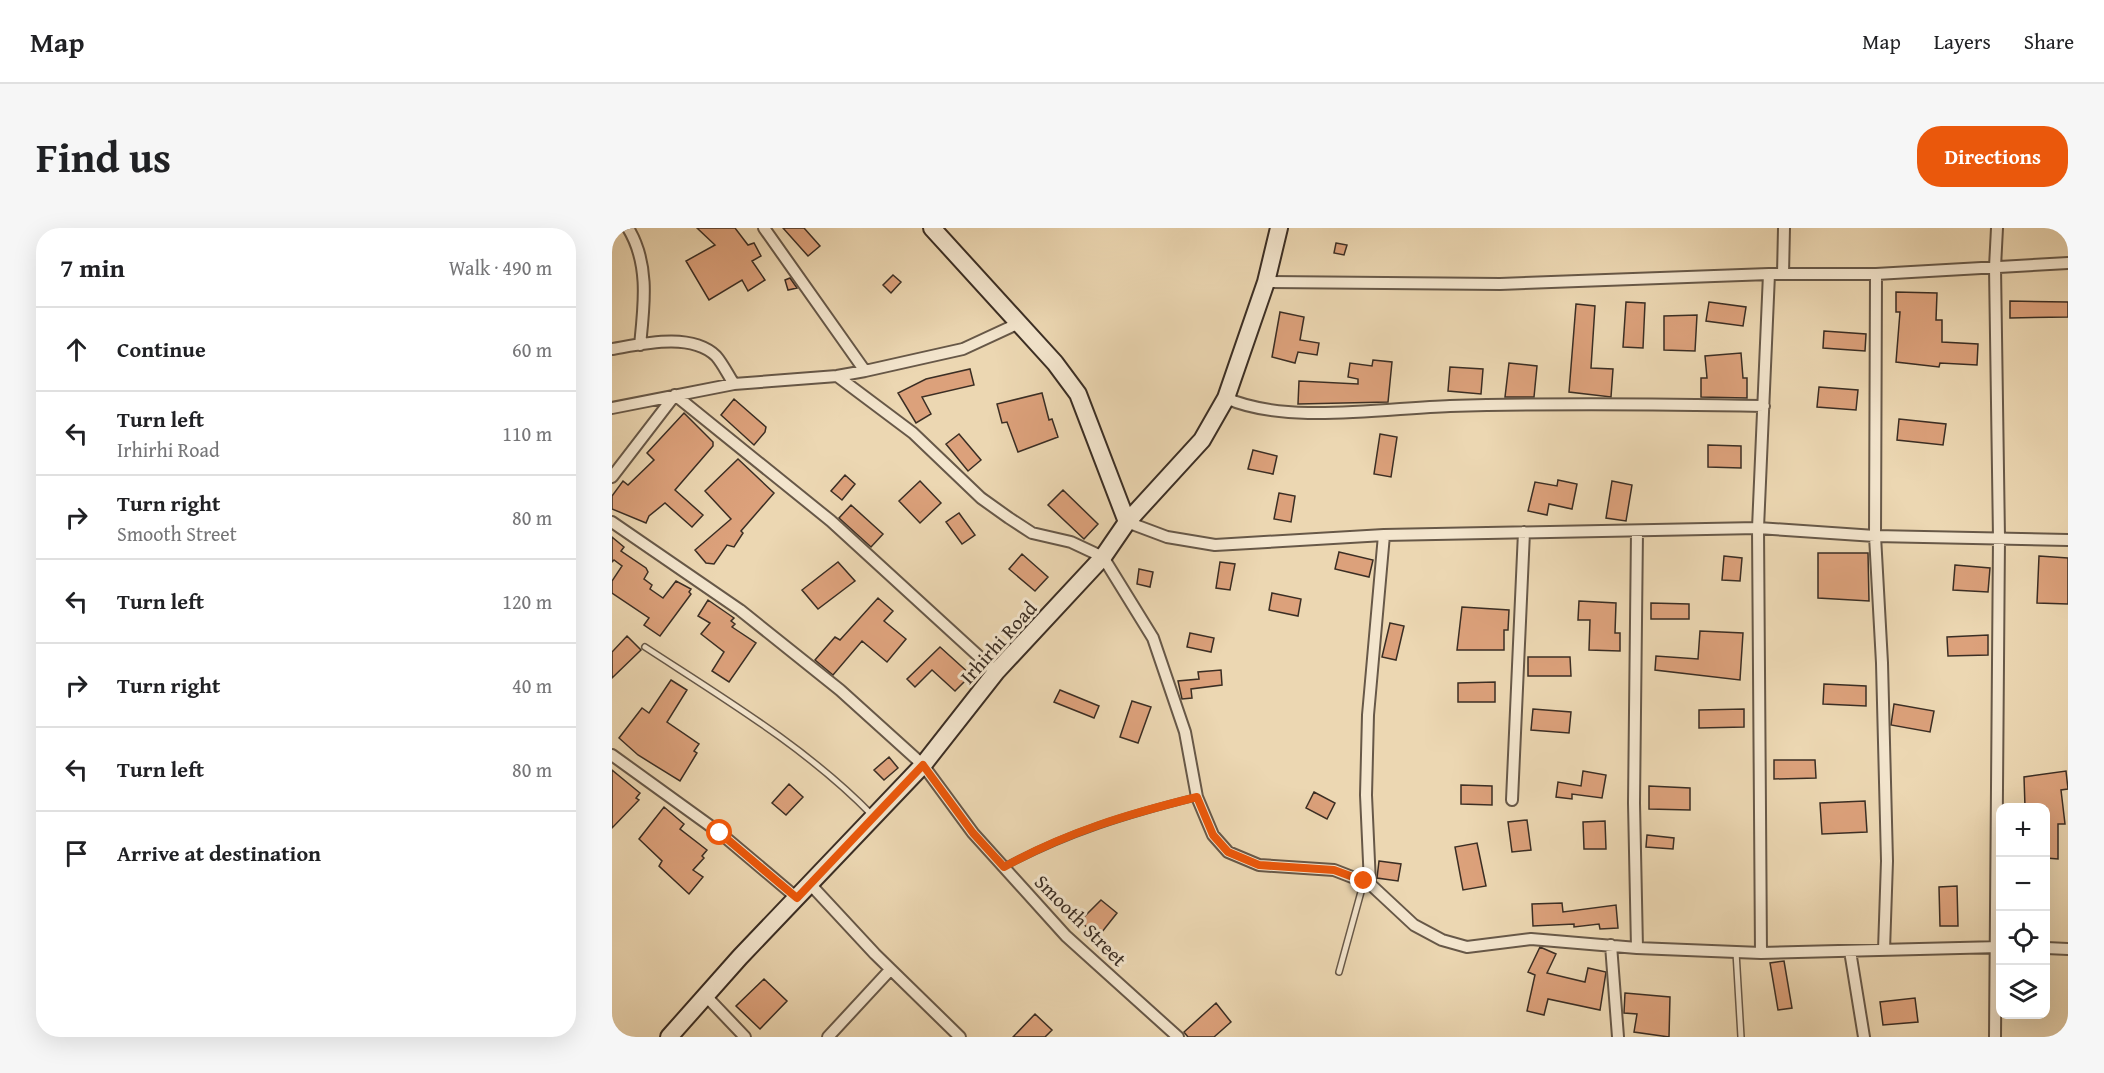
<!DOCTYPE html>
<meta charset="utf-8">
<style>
:root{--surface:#fff;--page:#f6f6f6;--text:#202124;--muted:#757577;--line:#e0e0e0;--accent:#ea580c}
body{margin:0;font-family:"Gentium Book Plus",serif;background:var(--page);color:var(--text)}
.controls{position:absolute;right:18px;bottom:18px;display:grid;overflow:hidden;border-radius:12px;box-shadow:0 6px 24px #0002}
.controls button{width:54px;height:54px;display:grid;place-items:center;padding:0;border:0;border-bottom:2px solid var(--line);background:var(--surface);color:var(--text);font:30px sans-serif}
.stop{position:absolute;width:18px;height:18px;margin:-14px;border:4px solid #ea580c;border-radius:50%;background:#fff}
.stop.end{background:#ea580c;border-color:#fff;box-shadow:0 2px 6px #0008}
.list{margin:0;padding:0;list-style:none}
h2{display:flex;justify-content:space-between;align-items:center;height:78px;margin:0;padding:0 24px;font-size:26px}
h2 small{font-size:20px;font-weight:400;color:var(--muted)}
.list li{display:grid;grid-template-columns:39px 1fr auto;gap:18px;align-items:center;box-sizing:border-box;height:84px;padding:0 24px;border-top:2px solid var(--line)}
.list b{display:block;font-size:22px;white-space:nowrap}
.list p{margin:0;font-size:20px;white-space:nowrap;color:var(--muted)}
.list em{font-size:20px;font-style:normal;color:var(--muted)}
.icon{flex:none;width:33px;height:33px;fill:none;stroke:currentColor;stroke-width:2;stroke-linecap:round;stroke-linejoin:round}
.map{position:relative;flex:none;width:1456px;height:809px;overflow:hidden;border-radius:24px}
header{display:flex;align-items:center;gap:36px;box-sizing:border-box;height:84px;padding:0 30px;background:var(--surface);border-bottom:2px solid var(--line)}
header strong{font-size:28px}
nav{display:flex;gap:33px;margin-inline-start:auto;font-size:21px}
.intro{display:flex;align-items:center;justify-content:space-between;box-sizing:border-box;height:144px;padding:0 36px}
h1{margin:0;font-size:42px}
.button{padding:15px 27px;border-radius:24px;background:var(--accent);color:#fff;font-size:21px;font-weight:700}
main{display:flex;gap:36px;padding:0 36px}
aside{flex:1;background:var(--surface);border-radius:24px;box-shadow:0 6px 24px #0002}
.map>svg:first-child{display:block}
</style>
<header>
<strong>Map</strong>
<nav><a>Map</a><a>Layers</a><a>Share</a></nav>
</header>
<div class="intro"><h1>Find us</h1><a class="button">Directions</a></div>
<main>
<aside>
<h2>7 min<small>Walk · 490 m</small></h2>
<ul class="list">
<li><svg class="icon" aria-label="ahead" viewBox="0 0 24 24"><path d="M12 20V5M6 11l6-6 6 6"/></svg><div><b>Continue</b></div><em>60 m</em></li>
<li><svg class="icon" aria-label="left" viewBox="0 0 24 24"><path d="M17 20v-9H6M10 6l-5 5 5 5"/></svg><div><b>Turn left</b><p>Irhirhi Road</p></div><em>110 m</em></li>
<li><svg class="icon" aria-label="right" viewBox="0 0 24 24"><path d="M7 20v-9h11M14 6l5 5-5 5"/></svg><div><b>Turn right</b><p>Smooth Street</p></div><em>80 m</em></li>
<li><svg class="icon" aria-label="left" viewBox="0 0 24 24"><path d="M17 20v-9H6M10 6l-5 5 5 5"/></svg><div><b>Turn left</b></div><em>120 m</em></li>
<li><svg class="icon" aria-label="right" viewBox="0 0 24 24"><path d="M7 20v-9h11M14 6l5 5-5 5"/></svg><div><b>Turn right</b></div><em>40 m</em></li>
<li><svg class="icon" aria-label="left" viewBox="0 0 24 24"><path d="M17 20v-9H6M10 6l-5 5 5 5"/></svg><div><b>Turn left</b></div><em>80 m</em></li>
<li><svg class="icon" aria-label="arrive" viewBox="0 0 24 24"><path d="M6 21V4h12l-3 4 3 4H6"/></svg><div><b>Arrive at destination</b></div></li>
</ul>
</aside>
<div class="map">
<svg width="1456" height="809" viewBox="0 0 1456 809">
<rect width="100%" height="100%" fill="#ecd7b2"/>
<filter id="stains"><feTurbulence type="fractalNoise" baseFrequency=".00333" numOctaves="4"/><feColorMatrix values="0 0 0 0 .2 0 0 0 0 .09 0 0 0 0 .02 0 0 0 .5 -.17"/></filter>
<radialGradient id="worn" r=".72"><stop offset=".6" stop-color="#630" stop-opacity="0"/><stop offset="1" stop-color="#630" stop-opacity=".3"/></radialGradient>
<path fill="#dca17b" stroke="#3b2e24" stroke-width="1.5" d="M85,0h38l13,17 6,-2 7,13 -9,5 13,19 -17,11 -6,-11 -33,20 -23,-39 29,-16z
M171,0h21l16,18 -12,10z
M724,15l11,2 -3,10 -10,-2z
M281,47l8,7 -10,11 -8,-8z
M178,50l7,10 -9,2 -3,-10z
M1284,64l41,1 -1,27h6v22l36,2 -1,21 -37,-2 -1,4 -43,-5 4,-50h-4z
M1398,73l58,1v15l-58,1z
M1014,74l19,1 -2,45 -20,-1z
M1097,74l37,5 -3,19 -37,-5z
M964,76l19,2 -4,62 22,1 -2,28 -42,-5z
M668,84l24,5 -4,23 19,3 -2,12 -19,-3 -3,11 -23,-6z
M1085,87l-2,36 -31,-1v-34z
M1212,103l42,3 -1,17 -42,-3z
M1129,125l2,25h4v20l-46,-1v-19h6l-2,-22z
M761,132l19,2 -4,40 -90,2 1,-23 59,3v-5l-10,-2 2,-14 22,3z
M897,135l28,3 -3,31h-29z
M838,139l33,2 -2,25 -33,-3z
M358,141l4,16 -52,12 9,17 -15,9 -18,-30 28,-14z
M1207,159l39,3 -2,20 -39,-3z
M430,165l7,27 3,-1 6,18 -40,15 -11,-30 -5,1 -5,-19z
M122,171l32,28 -1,5 -11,13 -33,-30z
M72,185l29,29v4l-38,44 28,25 -11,12 -27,-24 -16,13 -3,7 -34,-14v-13l11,-15 5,4 26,-25 -7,-7z
M1287,191l47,5 -3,21 -46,-5z
M347,206l22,26 -13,11 -22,-27z
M768,206l17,3 -6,40 -17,-3z
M1096,217l33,1v22l-33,-1z
M641,222l24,6 -4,18 -25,-5z
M126,231l36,34 -33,38 2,2 -9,14 -7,-2 -13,19 -8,-1 -11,-13 36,-31 -26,-28z
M233,247l10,9 -13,16 -11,-9z
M946,252l19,4 -5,25 -23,-5 -2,11 -19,-4 7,-29 22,4z
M308,253l21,22 -21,20 -21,-22z
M1000,253l20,4 -6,36 -20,-3z
M451,262l35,34 -14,15 -36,-34z
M667,265l16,3 -4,26 -17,-3z
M239,277l32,29 -12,13 -32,-29z
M347,285l16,22 -13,9 -16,-22z
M0,309l12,10 -3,4 25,17 2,4 -4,7 8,6 -2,4 13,9 13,-17 15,8 -2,3 2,2 -31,42 -16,-11 5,-7 -37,-25v-12l10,-15 -8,-6 -2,2z
M727,324l34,8 -4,17 -34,-8z
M1206,325h50l1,48 -51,-3z
M410,326l26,23 -13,14 -26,-22z
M1112,328l18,2 -2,23 -18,-1z
M1427,328l29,2v46l-31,-1z
M226,334l17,19 -37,28 -16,-19z
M608,334l15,2 -5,26 -14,-2z
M1343,337l35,3 -2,24 -35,-2z
M527,341l14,3 -3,15 -13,-3z
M660,365l29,6 -3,17 -29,-6z
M266,370l15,13 -9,10 22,18 -19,23 -25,-21 -29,34 -18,-15 20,-23 5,3z
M96,372l26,18 -3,3 4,3 -3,3 24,16 -27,39 -17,-11 12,-19 -23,-18 9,-11 -12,-7z
M967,373l37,2 -1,30h5v18l-31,-1 1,-30h-12z
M1039,375l38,1v15h-38z
M850,379l47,3 -1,20h-4v20h-47z
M778,395l14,3 -8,34 -14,-3z
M1088,403l43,2 -3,47 -85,-10 1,-14 42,3z
M578,405l24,5 -3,14 -24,-5z
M1376,407v20l-40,1 -1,-19z
M15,408l14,14 -29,28v-26z
M328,419l31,28 -16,16 -23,-21 -17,17 -8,-8z
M916,429h42l1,19h-43z
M609,442l1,15 -31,4 1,9 -10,1 -4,-18 21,-2 -1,-7z
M59,452l16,10 -20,32 32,22 -5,7 3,2 -17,28 -42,-26 -19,-17 23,-30 7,5z
M883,454v20h-37v-19z
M1212,456l42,2v20l-43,-2z
M448,462l39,16 -5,12 -40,-16z
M520,473l19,6 -13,36 -18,-6z
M1282,476l40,7 -4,21 -39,-7z
M921,481l38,3 -2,21 -38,-3z
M1132,481v18l-45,1v-18z
M277,529l9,11 -14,12 -10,-10z
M1162,532h41l1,18 -42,1z
M0,542l28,23 -4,5 3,2 -27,28z
M971,543l23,4 -4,23 -30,-4v5l-16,-2 2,-15 23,4z
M1454,543l2,18 -7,1 4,34h-7v35l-12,-1v-51h-21l-1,-30z
M177,556l14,13 -17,18 -14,-12z
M849,557l31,1v19l-31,-1z
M1037,558l41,2v22l-41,-1z
M702,564l21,11 -8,16 -21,-11z
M1253,573l2,31 -45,2 -2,-31z
M52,579l20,17 -4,5 27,21 -5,6 2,2 -11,12 10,7 -14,17 -30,-28 3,-5 -23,-22z
M915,592l4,30 -19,2 -4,-30z
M993,593l1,28h-22l-1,-27z
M1035,607l27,3 -1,11 -27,-2z
M865,615l9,43 -23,4 -8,-43z
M767,633l22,3 -3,17 -21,-3z
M1345,658l1,40h-18l-1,-39z
M489,672l16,13 -19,24 -18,-16z
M950,675l1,9 53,-7 2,23 -18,1 -1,-5 -25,3v-3l-41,2 -1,-22z
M928,719l16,7 -9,19 38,9 3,-14 18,4 -6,38 -52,-11 -4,16 -17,-4 8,-36 -7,-3z
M1172,733l8,47 -14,2 -8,-47z
M152,751l23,22 -27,28 -24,-23z
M1013,765l45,4 -1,40 -35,-5 3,-18 -13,-1z
M1303,770l3,24 -35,3 -3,-23z
M604,775l15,19 -17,15h-26l-4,-5z
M423,786l17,16 -7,7h-32z"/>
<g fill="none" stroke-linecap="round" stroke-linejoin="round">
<g stroke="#675848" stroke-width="8">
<path id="lane" d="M33,419c78,51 162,101 227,168
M392,639c62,-34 125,-53 193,-70
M1124,724l5,85
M727,744l25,-91"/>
</g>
<g stroke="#675848" stroke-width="14">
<path id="street" d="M16,0c22,36 16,78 12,117
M152,0l101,143
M1171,46l1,-46
M1264,46l-1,262 7,127 5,198 -3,89
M654,54l234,2 269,-10h107l192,-11
M0,121c30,-5 79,-17 104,7 7,8 12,19 18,28
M225,148l76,57 68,65 28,20 23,15 39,9 32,15 50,81 32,94 12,65 16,38 15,17 31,13 75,5 36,14 44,41 28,15 25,7 64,-8 106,9 124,5 239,-6
M614,170c60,27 159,10 224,8 105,-3 209,-2 314,0
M0,180l122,-24 103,-8 28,-5 98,-22 54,-25
M0,249l63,-82 156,126 165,151
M0,294l128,88 100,80 83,75 50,68 93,103 112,101
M515,294l40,15 48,8 169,-10 374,-7 117,8 193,4
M1025,303l-3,272 3,145
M0,527l108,78 77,65
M900,572l12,-268
M198,656l65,70 85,83
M758,656l-4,-89 2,-80 16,-180
M999,717l7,92
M1434,720l22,1
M1238,723l14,86
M1149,725l-3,-425 11,-254
M93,767l40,42
M216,809l62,-67
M1383,809l4,-499 -4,-271 2,-39"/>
</g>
<g stroke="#3b2e24" stroke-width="20">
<path id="secondary" d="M320,0l123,135 23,31 49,128
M57,809l71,-80 183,-192 73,-93 107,-115 24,-35 75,-82 24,-42 40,-116 13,-54"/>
</g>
<use href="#lane" stroke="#f3e5cd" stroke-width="5"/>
<use href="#street" stroke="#f3e5cd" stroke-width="10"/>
<use href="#secondary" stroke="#f3e5cd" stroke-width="16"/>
</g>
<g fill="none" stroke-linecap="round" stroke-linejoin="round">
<path stroke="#ea580c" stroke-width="8" d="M108,605l77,65 126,-133 50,68 31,34c63,-35 124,-53 193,-70l16,38 15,17 31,13 75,5 30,11"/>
</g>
<g text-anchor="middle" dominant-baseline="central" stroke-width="6" stroke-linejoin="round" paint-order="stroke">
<g font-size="20" fill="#3b2e24" stroke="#f3e5cd">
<text transform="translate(386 414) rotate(-48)">Irhirhi Road</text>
<text transform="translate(469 692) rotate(45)">Smooth Street</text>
</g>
</g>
<rect width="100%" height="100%" filter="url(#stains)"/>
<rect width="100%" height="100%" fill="url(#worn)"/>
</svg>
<div class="controls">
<button>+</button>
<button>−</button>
<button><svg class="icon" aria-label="locate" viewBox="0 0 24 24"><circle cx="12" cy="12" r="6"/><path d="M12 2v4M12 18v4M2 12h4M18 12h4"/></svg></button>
<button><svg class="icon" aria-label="layers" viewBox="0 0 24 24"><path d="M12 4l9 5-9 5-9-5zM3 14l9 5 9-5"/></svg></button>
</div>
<div class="stop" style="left:108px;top:605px"></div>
<div class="stop end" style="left:752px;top:653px"></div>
</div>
</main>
